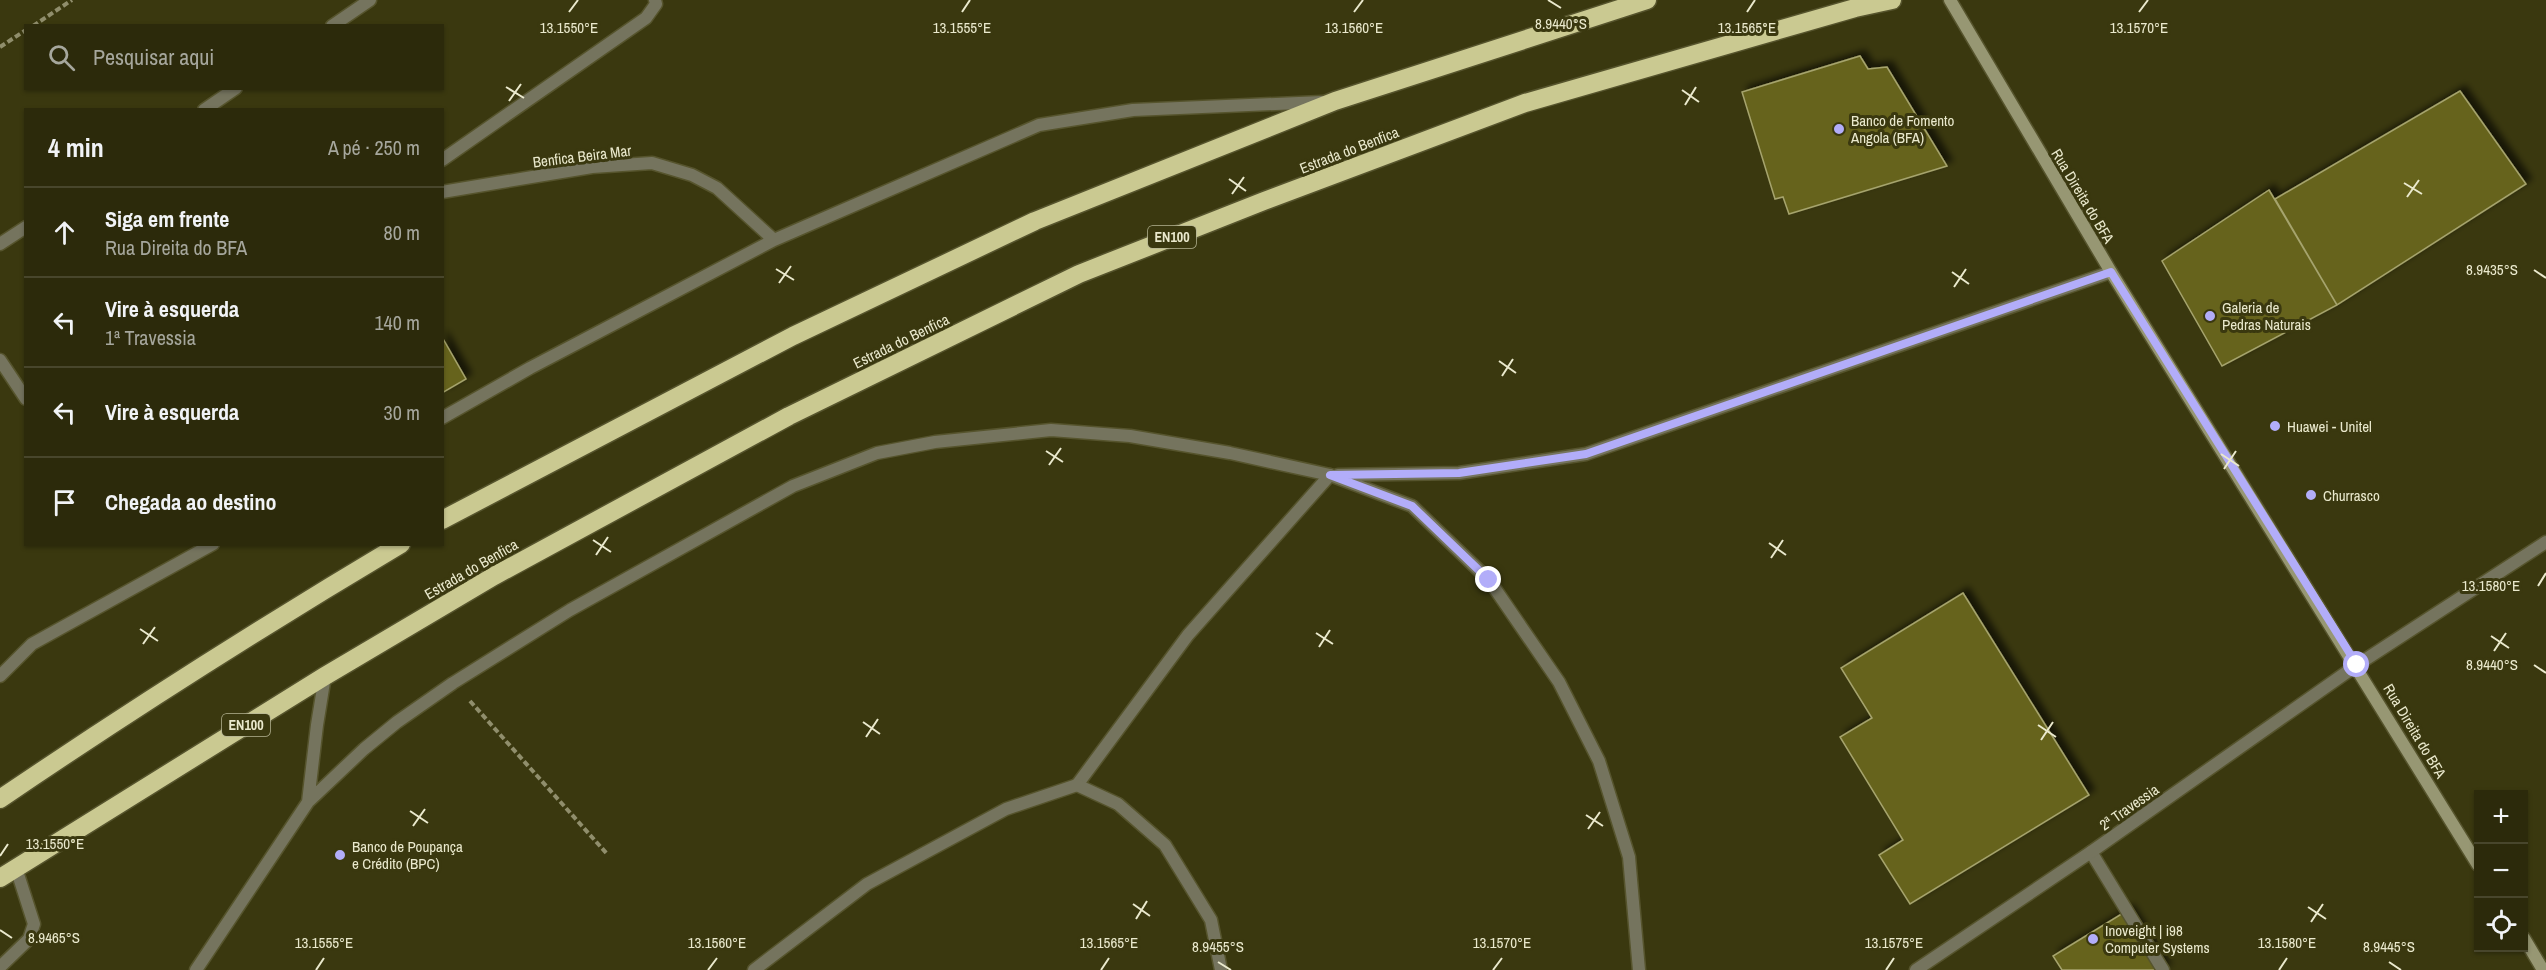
<!DOCTYPE html>
<html lang="pt">
<meta charset="utf-8">
<style>
:root{--surface:#2c2a0b;--page:#343214;--text:#f1f3f6;--muted:#a6a79d;--line:#48462c}
body{margin:0;font-family:"Archivo Narrow",sans-serif;background:var(--page);color:var(--text)}
.controls{position:absolute;right:18px;bottom:18px;display:grid;overflow:hidden;border-radius:0px;box-shadow:0 2px 4px #0004}
.controls button{width:54px;height:54px;display:grid;place-items:center;padding:0;border:0;border-bottom:2px solid var(--line);background:var(--surface);color:var(--text);font:30px sans-serif}
.stop{position:absolute;width:18px;height:18px;margin:-14px;border:4px solid #b2adf9;border-radius:50%;background:#fff}
.stop.end{background:#b2adf9;border-color:#fff;box-shadow:0 2px 6px #0008}
.list{margin:0;padding:0;list-style:none}
h2{display:flex;justify-content:space-between;align-items:center;height:78px;margin:0;padding:0 24px;font-size:26px}
h2 small{font-size:20px;font-weight:400;color:var(--muted)}
.list li{display:grid;grid-template-columns:39px 1fr auto;gap:18px;align-items:center;box-sizing:border-box;height:90px;padding:0 24px;border-top:2px solid var(--line)}
.list b{display:block;font-size:22px;white-space:nowrap}
.list p{margin:0;font-size:20px;white-space:nowrap;color:var(--muted)}
.list em{font-size:20px;font-style:normal;color:var(--muted)}
.icon{flex:none;width:33px;height:33px;fill:none;stroke:currentColor;stroke-width:2;stroke-linecap:round;stroke-linejoin:round}
.map{position:relative;flex:none;width:2546px;height:970px;overflow:hidden}
.search{position:absolute;background:var(--surface);box-shadow:0 2px 4px #0004;left:24px;top:24px;width:420px;height:66px;display:flex;align-items:center;gap:15px;box-sizing:border-box;padding:0 21px;border-radius:0px;color:var(--muted);font-size:22px}
.panel{position:absolute;background:var(--surface);box-shadow:0 2px 4px #0004;left:24px;top:108px;width:420px;height:438px;border-radius:0px}
.map>svg:first-child{display:block}
</style>
<div class="map">
<svg width="2546" height="970" viewBox="0 0 2546 970">
<defs>
<filter id="shadow"><feDropShadow dx="5.5" dy="-5.5" stdDeviation="3" flood-color="#0009"/></filter>
</defs>
<rect width="100%" height="100%" fill="#3a380f"/>
<path fill="#66631f" stroke="#a6a46d" stroke-width="1.5" filter="url(#shadow)" d="M1860,56l8,13 19,-2 60,99 -158,48 -6,-17 -8,2 -33,-107z
M2460,91l66,93 -189,121 -62,-106z
M2269,190l68,115 -115,61 -60,-105z
M442,337l24,42 -24,14z
M1963,593l126,202 -179,109 -31,-49 24,-15 -63,-103 32,-19 -31,-50z
M2128,910l38,60h-104l-9,-14z"/>
<g fill="none" stroke-linecap="round" stroke-linejoin="round">
<g stroke="#56542d" stroke-width="15">
<path id="lane" d="M332,26l38,-26
M204,110l32,-22
M442,160l204,-142 10,-14 -1,-4
M442,192l150,-25 60,-4 40,12 25,13 57,52
M0,244l26,-17
M0,360l26,39
M442,418l88,-50 244,-128 265,-115 94,-15 189,-8
M0,676l32,-32 181,-100
M1077,785l111,-150 142,-160
M2091,852l72,118"/>
</g>
<g stroke="#56542d" stroke-width="15">
<path id="street" d="M1338,475l121,-2 127,-19 525,-182
M308,802l9,-77 8,-49
M0,967l29,-28 5,-15 -18,-56
M196,970l112,-168 56,-53 33,-27 56,-39 117,-73 223,-124 84,-33 58,-11 116,-12 79,6 100,17 100,22 82,31 77,74 70,102 40,79 30,96 10,113
M754,970l113,-86 139,-75 71,-24 41,19 47,41 46,75 10,50
M1916,970l175,-118 266,-187 189,-123"/>
</g>
<g stroke="#56542d" stroke-width="15">
<path id="secondary" d="M1950,0l161,272 367,593
M2524,938l19,32"/>
</g>
<g stroke="#56542d" stroke-width="21">
<path id="highway" d="M442,520l351,-184 242,-115 300,-120 312,-101
M0,799c131,-89 265,-174 401,-255
M0,878l325,-202 169,-100 295,-160 290,-142 185,-73 261,-98 330,-95 37,-8"/>
</g>
<path stroke="#908e6c" stroke-width="4" stroke-dasharray="6 3" stroke-linecap="butt" d="M33,26l39,-26
M0,47l26,-17
M470,701l138,154"/>
<use href="#lane" stroke="#75745e" stroke-width="12"/>
<use href="#street" stroke="#75745e" stroke-width="12"/>
<use href="#secondary" stroke="#979773" stroke-width="12"/>
<use href="#highway" stroke="#cac991" stroke-width="18"/>
</g>
<g fill="none" stroke-linecap="round" stroke-linejoin="round">
<path stroke="#b2adf9" stroke-width="8" d="M1489,580l-77,-74 -82,-31 129,-2 127,-19 525,-182 246,393"/>
</g>
<path fill="none" stroke="#eae9cd" stroke-width="2" d="M1548,0l13,8M569,12l9,-12M962,12l8,-12M1354,12l9,-12M1747,12l8,-12M2139,12l9,-12M506,87l18,11M1682,90l17,12M509,101l12,-17M1685,105l11,-18M1229,179l17,12M2404,183l18,11M1232,194l12,-17M2407,197l12,-17M776,269l18,11M2534,270l12,8M1952,272l17,12M779,283l12,-17M1954,287l12,-18M1499,361l17,12M1502,376l11,-17M1046,451l17,11M2221,454l18,12M1049,465l12,-17M2224,469l12,-18M593,540l18,12M1769,543l17,12M596,555l12,-18M1771,558l12,-18M2538,586l8,-13M140,629l18,12M1316,633l17,11M2491,636l18,12M143,644l12,-17M1319,647l11,-17M2494,651l12,-18M2534,665l12,8M863,722l17,12M2038,725l18,12M866,737l12,-18M2041,740l12,-18M410,811l18,12M1586,815l17,11M413,826l12,-17M1588,829l12,-17M0,856l8,-12M1133,904l17,12M2308,907l18,12M1136,919l11,-18M2311,922l12,-18M0,930l12,8M1218,962l13,8M2389,962l12,8M316,970l8,-12M708,970l9,-12M1101,970l8,-12M1493,970l9,-12M1886,970l8,-12M2279,970l8,-12"/>
<g fill="#b2adf9" stroke="#3a380f" stroke-width="2">
<circle cx="1839" cy="129" r="6"/>
<circle cx="2210" cy="316" r="6"/>
<circle cx="2275" cy="426" r="6"/>
<circle cx="2311" cy="495" r="6"/>
<circle cx="340" cy="855" r="6"/>
<circle cx="2093" cy="939" r="6"/>
</g>
<g text-anchor="middle" dominant-baseline="central" stroke-width="6" stroke-linejoin="round" paint-order="stroke">
<g fill="#3a380f" stroke="#b5b494" stroke-width="1.5">
<rect x="1148" y="226" width="48" height="22" rx="4.5"/>
<rect x="222" y="714" width="48" height="22" rx="4.5"/>
</g>
<g font-size="14" font-weight="bold" fill="#eae9cd">
<text x="1172" y="237">EN100</text>
<text x="246" y="725">EN100</text>
</g>
<g font-size="15" fill="#eae9cd" stroke="#3a380f" text-anchor="start">
<text x="1851" y="120">Banco de Fomento<tspan x="1851" dy="17">Angola (BFA)</tspan></text>
<text x="2222" y="307">Galeria de<tspan x="2222" dy="17">Pedras Naturais</tspan></text>
<text x="2287" y="426">Huawei - Unitel</text>
<text x="2323" y="495">Churrasco</text>
<text x="352" y="846">Banco de Poupança<tspan x="352" dy="17">e Crédito (BPC)</tspan></text>
<text x="2105" y="930">Inoveight | i98<tspan x="2105" dy="17">Computer Systems</tspan></text>
</g>
<g font-size="15" fill="#eae9cd" stroke="#3a380f">
<text transform="translate(1349 150) rotate(-21)">Estrada do Benfica</text>
<text transform="translate(582 156) rotate(-7)">Benfica Beira Mar</text>
<text transform="translate(2083 196) rotate(59)">Rua Direita do BFA</text>
<text transform="translate(901 341) rotate(-26)">Estrada do Benfica</text>
<text transform="translate(471 569) rotate(-30)">Estrada do Benfica</text>
<text transform="translate(2415 731) rotate(59)">Rua Direita do BFA</text>
<text transform="translate(2129 807) rotate(-35)">2ª Travessia</text>
</g>
</g>
<g font-size="15" text-anchor="middle" fill="#eae9cd" stroke="#3a380f" stroke-width="6" stroke-linejoin="round" paint-order="stroke">
<text x="1561" y="29">8.9440°S</text>
<text x="569" y="33">13.1550°E</text>
<text x="962" y="33">13.1555°E</text>
<text x="1354" y="33">13.1560°E</text>
<text x="1747" y="33">13.1565°E</text>
<text x="2139" y="33">13.1570°E</text>
<text x="2492" y="275">8.9435°S</text>
<text x="2491" y="591">13.1580°E</text>
<text x="2492" y="670">8.9440°S</text>
<text x="55" y="849">13.1550°E</text>
<text x="54" y="943">8.9465°S</text>
<text x="324" y="948">13.1555°E</text>
<text x="717" y="948">13.1560°E</text>
<text x="1109" y="948">13.1565°E</text>
<text x="1502" y="948">13.1570°E</text>
<text x="1894" y="948">13.1575°E</text>
<text x="2287" y="948">13.1580°E</text>
<text x="1218" y="952">8.9455°S</text>
<text x="2389" y="952">8.9445°S</text>
</g>
</svg>
<div class="controls">
<button>+</button>
<button>−</button>
<button><svg class="icon" aria-label="locate" viewBox="0 0 24 24"><circle cx="12" cy="12" r="6"/><path d="M12 2v4M12 18v4M2 12h4M18 12h4"/></svg></button>
</div>
<div class="stop" style="left:2357px;top:665px"></div>
<div class="stop end" style="left:1489px;top:580px"></div>
<div class="search"><svg class="icon" aria-label="search" viewBox="0 0 24 24"><circle cx="10" cy="10" r="6"/><path d="M15 15l6 6"/></svg>Pesquisar aqui</div>
<section class="panel">
<h2>4 min<small>A pé · 250 m</small></h2>
<ul class="list">
<li><svg class="icon" aria-label="ahead" viewBox="0 0 24 24"><path d="M12 20V5M6 11l6-6 6 6"/></svg><div><b>Siga em frente</b><p>Rua Direita do BFA</p></div><em>80 m</em></li>
<li><svg class="icon" aria-label="left" viewBox="0 0 24 24"><path d="M17 20v-9H6M10 6l-5 5 5 5"/></svg><div><b>Vire à esquerda</b><p>1ª Travessia</p></div><em>140 m</em></li>
<li><svg class="icon" aria-label="left" viewBox="0 0 24 24"><path d="M17 20v-9H6M10 6l-5 5 5 5"/></svg><div><b>Vire à esquerda</b></div><em>30 m</em></li>
<li><svg class="icon" aria-label="arrive" viewBox="0 0 24 24"><path d="M6 21V4h12l-3 4 3 4H6"/></svg><div><b>Chegada ao destino</b></div></li>
</ul>
</section>
</div>
